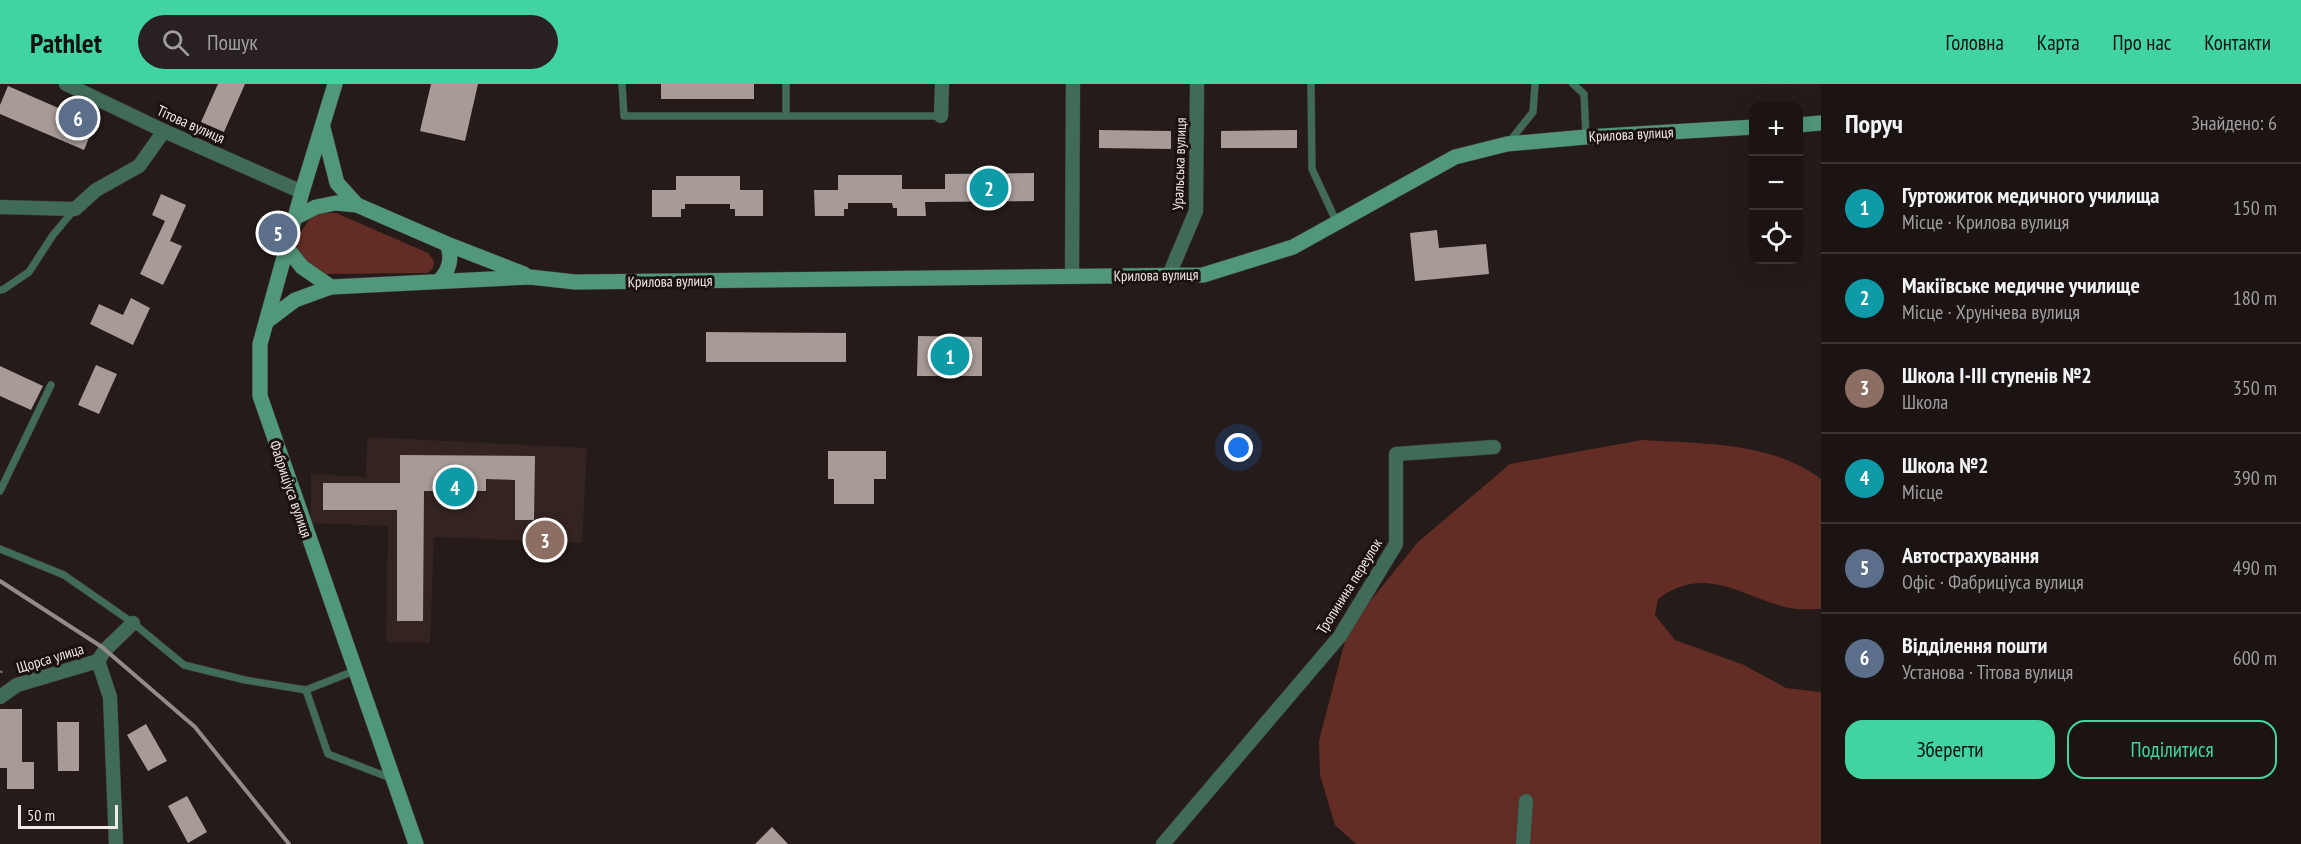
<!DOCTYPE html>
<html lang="uk">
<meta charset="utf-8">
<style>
:root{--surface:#1c1413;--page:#292121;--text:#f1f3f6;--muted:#a09ea0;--line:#3a3333;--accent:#42d4a0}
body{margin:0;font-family:"PT Sans Narrow",sans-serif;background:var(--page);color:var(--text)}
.controls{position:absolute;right:18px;top:18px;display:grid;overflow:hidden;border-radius:12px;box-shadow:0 6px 24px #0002}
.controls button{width:54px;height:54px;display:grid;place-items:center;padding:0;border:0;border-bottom:2px solid var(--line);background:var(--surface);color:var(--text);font:30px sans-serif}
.scale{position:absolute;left:18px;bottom:15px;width:100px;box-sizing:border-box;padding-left:6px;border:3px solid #efe8e6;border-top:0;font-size:16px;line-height:21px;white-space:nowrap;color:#efe8e6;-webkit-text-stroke:4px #1b1210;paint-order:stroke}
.you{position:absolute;left:1239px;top:364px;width:21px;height:21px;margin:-15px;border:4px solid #fff;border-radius:50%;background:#1a73e8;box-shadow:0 0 0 9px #1a73e833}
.badge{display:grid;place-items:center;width:39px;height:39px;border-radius:50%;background:var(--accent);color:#fff;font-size:20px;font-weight:700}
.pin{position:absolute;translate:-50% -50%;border:3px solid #fff;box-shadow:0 2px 6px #0006}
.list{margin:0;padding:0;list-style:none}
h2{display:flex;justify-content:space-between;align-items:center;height:78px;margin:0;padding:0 24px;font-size:26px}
h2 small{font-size:20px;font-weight:400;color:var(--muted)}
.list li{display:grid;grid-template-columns:39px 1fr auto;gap:18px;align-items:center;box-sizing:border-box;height:90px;padding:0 24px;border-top:2px solid var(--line)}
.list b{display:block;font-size:22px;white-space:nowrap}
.list p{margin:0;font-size:20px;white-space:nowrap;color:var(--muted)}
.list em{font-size:20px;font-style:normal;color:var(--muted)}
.actions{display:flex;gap:12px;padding:18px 24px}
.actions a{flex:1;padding:14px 0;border:2px solid var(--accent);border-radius:18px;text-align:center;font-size:21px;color:var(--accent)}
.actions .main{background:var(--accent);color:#111}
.icon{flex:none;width:33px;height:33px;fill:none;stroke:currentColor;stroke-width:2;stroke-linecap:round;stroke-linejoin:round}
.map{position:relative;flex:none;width:1821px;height:760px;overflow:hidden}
header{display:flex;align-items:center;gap:36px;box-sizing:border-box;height:84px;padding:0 30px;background:var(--accent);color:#111}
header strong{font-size:28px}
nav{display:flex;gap:33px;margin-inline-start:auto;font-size:21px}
.search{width:420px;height:54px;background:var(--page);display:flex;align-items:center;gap:15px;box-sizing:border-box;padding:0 21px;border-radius:33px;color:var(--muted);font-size:22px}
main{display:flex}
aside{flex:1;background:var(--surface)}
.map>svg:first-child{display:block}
</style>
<header>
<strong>Pathlet</strong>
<div class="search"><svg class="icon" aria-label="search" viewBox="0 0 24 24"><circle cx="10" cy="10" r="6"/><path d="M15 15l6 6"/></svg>Пошук</div>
<nav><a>Головна</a><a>Карта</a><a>Про нас</a><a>Контакти</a></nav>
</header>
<main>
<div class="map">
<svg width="1821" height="760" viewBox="0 0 1821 760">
<rect width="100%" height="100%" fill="#251b19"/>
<path fill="#342421" d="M367,353l220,11 -5,95 -148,-6 -4,106 -44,-1 2,-116 -77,-3v-49l55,3z"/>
<path fill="#632d25" d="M323,129h13l92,40 6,8 -1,7 -5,5 -107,1 -17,-10 -7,-13v-14l14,-20z
M1642,356c61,4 127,1 179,39v130c-10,0 -22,1 -32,-1 -47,-11 -83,-45 -131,-9l-3,16 20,25 69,25 42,23 35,4v152h-465l-21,-19 -15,-50 -1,-34 26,-100 18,-31 55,-68 92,-78z"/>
<path fill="#a79a97" d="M218,0h27l-21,48 -23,-10z
M431,0h47l-13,57 -45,-10z
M661,0h93v15h-93z
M8,2l87,38 -11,26 -84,-36v-9z
M1099,46l72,1v18l-72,-1z
M1297,46v18h-76v-17z
M1034,89v28l-109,1 1,14h-29v-8h-4l-1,-5h-44v6h-4v7h-29l-1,-26h24v-15h64v14h43v-15z
M676,92h64v14h23v26h-28v-7h-5v-5h-45v5h-4v8h-29v-27h24z
M161,110l25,11 -16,36 12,5 -19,39 -23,-11 25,-53 -13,-6z
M1437,146l2,18 47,-4 3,30 -74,7 -5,-48z
M131,214l19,10 -17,37 -43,-21 9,-20 24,11z
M706,248l140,1v29h-140z
M918,252l64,1v39h-65z
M96,281l21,9 -18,40 -21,-9z
M0,282l43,20 -12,24 -31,-14z
M828,367h58v28h-12v25h-40v-25h-6z
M400,371l135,1 -1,64h-19v-40l-29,-1v12h-62l-1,130h-26v-111h-74v-27h77z
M0,625h22v53h12v27h-27v-21h-7z
M57,638h22v49h-21z
M146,640l21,37 -19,10 -21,-36z
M187,712l20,36 -19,11 -20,-37z
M772,743l16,17h-33z"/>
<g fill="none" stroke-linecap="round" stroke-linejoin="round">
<g stroke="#413836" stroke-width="8">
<path id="lane" d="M622,0l2,32h317
M786,0v32
M1311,0l1,85 25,54
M1573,0l11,10 2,43
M1509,58l24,-30 2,-28
M0,206l4,-1 25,-17 24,-37 21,-25
M0,407l51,-106
M0,465l64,26 69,48 51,42 61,15 61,10
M354,587l-48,19 22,64 65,25"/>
</g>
<g stroke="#413836" stroke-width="15">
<path id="street" d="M66,0l98,47 138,61
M941,32l1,-32
M0,123l75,2 21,-19 43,-24 25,-35
M1169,191l27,-64 1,-127
M1072,192l1,-192
M98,577l12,36 6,147
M0,613l17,-12 81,-24 7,-11 28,-27
M1163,760l177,-208 56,-92v-90l98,-7
M1523,760l3,-43"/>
</g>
<g stroke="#413836" stroke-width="16">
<path id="secondary" d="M335,0l-33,108 -42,152v52l156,448
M1798,41l23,-2
M323,44l14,55 20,22
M296,133l20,-10 20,-4 21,2 90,39 77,30
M287,164l15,19 29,20
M439,197c10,-10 14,-23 8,-37
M266,238l29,-22 36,-13 199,-10 45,5 628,-7 90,-28 162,-90 52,-13 79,-7 168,-10"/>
</g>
<path stroke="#7a716f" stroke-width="2" stroke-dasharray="3 4.5" stroke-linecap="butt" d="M0,587l6,4"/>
<use href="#lane" stroke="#416b59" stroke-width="7"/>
<use href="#street" stroke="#416b59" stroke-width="14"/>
<use href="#secondary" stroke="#51977a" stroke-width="15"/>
<path stroke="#938b89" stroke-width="4" d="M0,497l102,66 93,80 94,117"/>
</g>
<g text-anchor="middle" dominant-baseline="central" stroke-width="6" stroke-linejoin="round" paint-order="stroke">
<g font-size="15" fill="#efe8e6" stroke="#1b1210">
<text transform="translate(191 40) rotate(24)">Тітова вулиця</text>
<text transform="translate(1631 50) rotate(-3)">Крилова вулиця</text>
<text transform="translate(1179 80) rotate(-88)">Уральська вулиця</text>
<text transform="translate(1156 191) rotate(-1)">Крилова вулиця</text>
<text transform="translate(670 197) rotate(-1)">Крилова вулиця</text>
<text transform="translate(291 405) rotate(71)">Фабриціуса вулиця</text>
<text transform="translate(1349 502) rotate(-58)">Тропинина переулок</text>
<text transform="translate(50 574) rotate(-17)">Щорса улица</text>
</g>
</g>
</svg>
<div class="controls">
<button>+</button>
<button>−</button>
<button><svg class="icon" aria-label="locate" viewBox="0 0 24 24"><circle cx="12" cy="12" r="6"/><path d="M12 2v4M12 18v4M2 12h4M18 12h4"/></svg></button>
</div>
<div class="scale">50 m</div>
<div class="you"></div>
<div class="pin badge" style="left:950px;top:272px;background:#0f9aa8">1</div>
<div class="pin badge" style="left:989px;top:104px;background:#0f9aa8">2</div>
<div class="pin badge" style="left:545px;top:456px;background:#8d6e63">3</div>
<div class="pin badge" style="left:455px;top:403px;background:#0f9aa8">4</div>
<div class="pin badge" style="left:278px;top:149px;background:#5c6f8a">5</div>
<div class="pin badge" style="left:78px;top:34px;background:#5c6f8a">6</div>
</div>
<aside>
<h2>Поруч<small>Знайдено: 6</small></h2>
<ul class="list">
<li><span class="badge" style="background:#0f9aa8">1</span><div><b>Гуртожиток медичного училища</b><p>Місце · Крилова вулиця</p></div><em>150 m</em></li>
<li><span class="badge" style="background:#0f9aa8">2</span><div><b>Макіївське медичне училище</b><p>Місце · Хрунічева вулиця</p></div><em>180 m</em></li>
<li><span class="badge" style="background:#8d6e63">3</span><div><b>Школа I-III ступенів №2</b><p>Школа</p></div><em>350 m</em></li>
<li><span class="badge" style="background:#0f9aa8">4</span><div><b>Школа №2</b><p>Місце</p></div><em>390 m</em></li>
<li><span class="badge" style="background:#5c6f8a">5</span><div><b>Автострахування</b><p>Офіс · Фабриціуса вулиця</p></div><em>490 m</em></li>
<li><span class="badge" style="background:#5c6f8a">6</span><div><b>Відділення пошти</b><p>Установа · Тітова вулиця</p></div><em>600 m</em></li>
</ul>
<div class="actions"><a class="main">Зберегти</a><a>Поділитися</a></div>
</aside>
</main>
